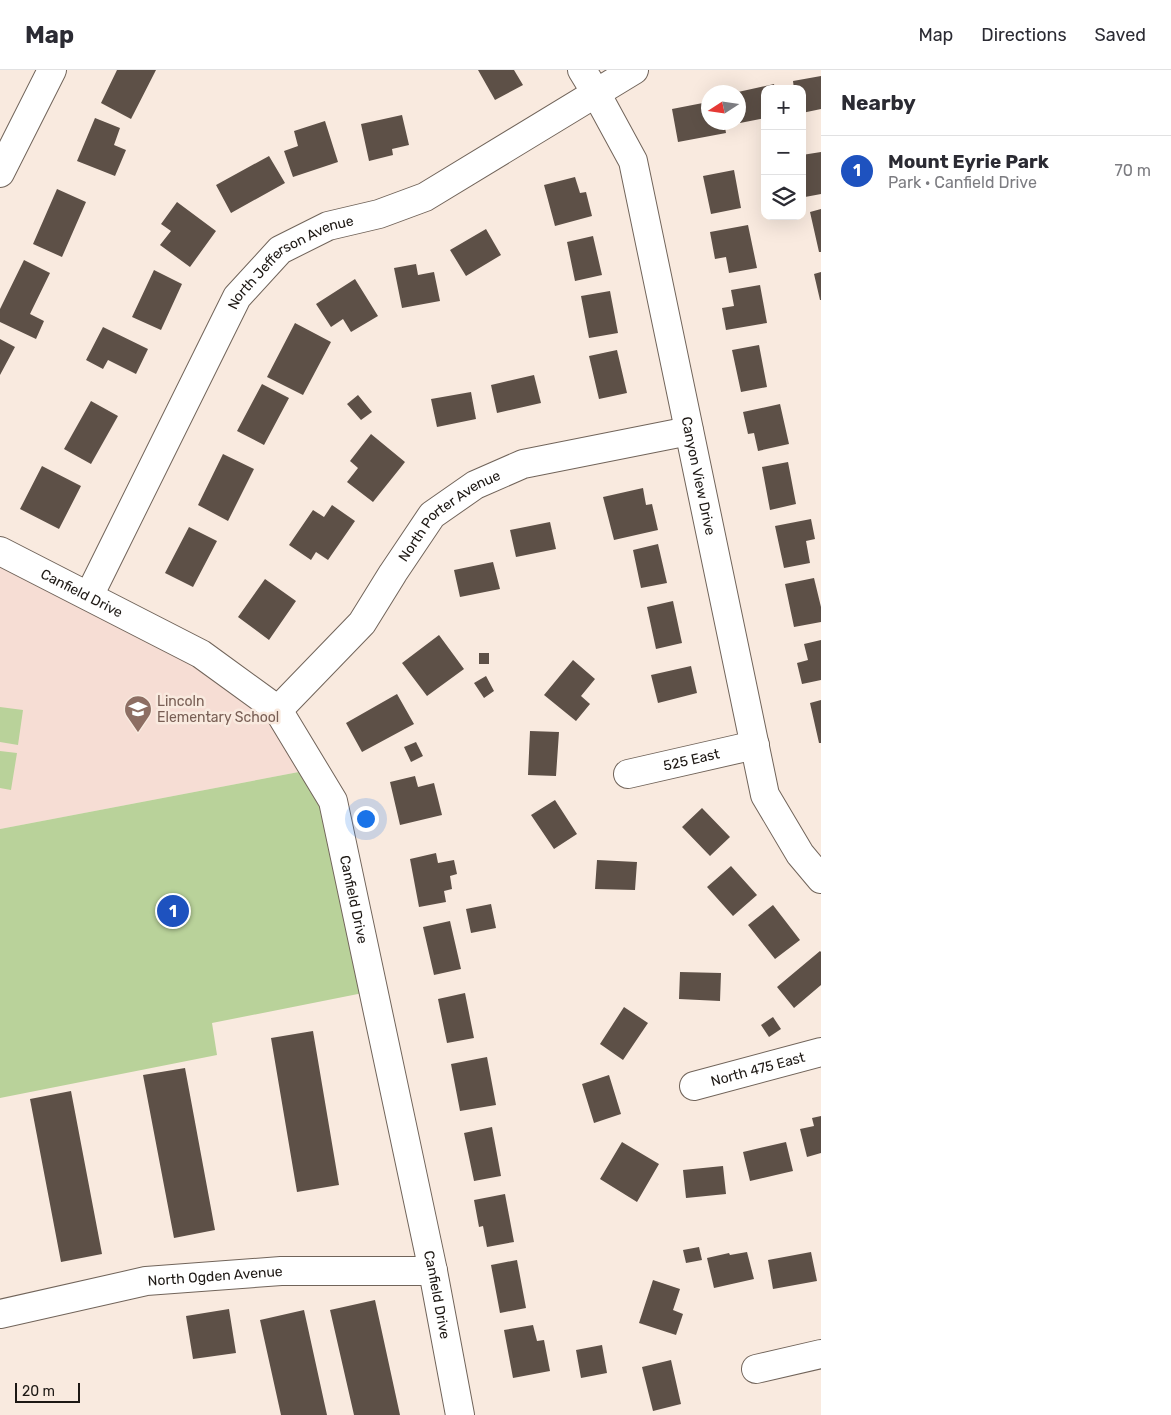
<!DOCTYPE html>
<meta charset="utf-8">
<style>
:root{--surface:#fff;--page:#f7f7f7;--text:#2b2b33;--muted:#7c7c81;--line:#e1e1e2;--accent:#1e52bf}
body{margin:0;font-family:Rubik,sans-serif;background:var(--page);color:var(--text)}
.controls{position:absolute;right:15px;top:15px;display:grid;overflow:hidden;border-radius:10px;box-shadow:0 5px 20px #0002}
.controls button{width:45px;height:45px;display:grid;place-items:center;padding:0;border:0;border-bottom:1px solid var(--line);background:var(--surface);color:var(--text);font:25px sans-serif}
.compass{position:absolute;left:701px;top:15px;width:45px;height:45px;border-radius:50%;background:var(--surface);box-shadow:0 5px 20px #0002;rotate:258deg}
.scale{position:absolute;left:15px;bottom:12px;width:65px;box-sizing:border-box;padding-left:5px;border:2px solid #1d1814;border-top:0;font-size:14px;line-height:18px;white-space:nowrap;color:#1d1814;-webkit-text-stroke:4px #f9eadf;paint-order:stroke}
.you{position:absolute;left:365px;top:748px;width:18px;height:18px;margin:-12px;border:4px solid #fff;border-radius:50%;background:#1a73e8;box-shadow:0 0 0 8px #1a73e833}
.badge{display:grid;place-items:center;width:32px;height:32px;border-radius:50%;background:var(--accent);color:#fff;font-size:16px;font-weight:700}
.pin{position:absolute;translate:-50% -50%;border:2px solid #fff;box-shadow:0 1px 5px #0006}
.list{margin:0;padding:0;list-style:none}
h2{display:flex;justify-content:space-between;align-items:center;height:65px;margin:0;padding:0 20px;font-size:21px}
h2 small{font-size:16px;font-weight:400;color:var(--muted)}
.list li{display:grid;grid-template-columns:32px 1fr auto;gap:15px;align-items:center;box-sizing:border-box;height:70px;padding:0 20px;border-top:1px solid var(--line)}
.list b{display:block;font-size:19px;white-space:nowrap}
.list p{margin:0;font-size:16px;white-space:nowrap;color:var(--muted)}
.list em{font-size:16px;font-style:normal;color:var(--muted)}
.icon{flex:none;width:28px;height:28px;fill:none;stroke:currentColor;stroke-width:2;stroke-linecap:round;stroke-linejoin:round}
.map{position:relative;flex:none;width:821px;height:1345px;overflow:hidden}
header{display:flex;align-items:center;gap:30px;box-sizing:border-box;height:70px;padding:0 25px;background:var(--surface);border-bottom:1px solid var(--line)}
header strong{font-size:24px}
nav{display:flex;gap:28px;margin-inline-start:auto;font-size:18px}
main{display:flex}
aside{flex:1;background:var(--surface)}
.map>svg:first-child{display:block}
</style>
<header>
<strong>Map</strong>
<nav><a>Map</a><a>Directions</a><a>Saved</a></nav>
</header>
<main>
<div class="map">
<svg width="821" height="1345" viewBox="0 0 821 1345">
<rect width="100%" height="100%" fill="#f9eadf"/>
<path fill="#f6ddd4" d="M0,493l94,47 154,85 56,76 -304,58z"/>
<path fill="#b9d29a" d="M0,637l23,3 -5,35 -18,-3z
M0,681l17,2 -6,37 -11,-2z
M304,701l21,36 38,186 -151,30 5,32 -217,43v-269z"/>
<path fill="#5d5047" d="M117,0h39l-25,49 -30,-16z
M478,0h36l9,15 -28,15z
M821,6v33l-19,4v-24h-8l-1,-8z
M774,14l1,5h-10v29l-25,5 -2,-31z
M708,32v20h16l2,11 -48,9 -6,-33z
M402,45l7,30 -17,4 1,6 -24,6 -8,-37z
M95,48l25,10 -6,17 12,5 -11,26 -38,-15z
M325,51l13,41 -45,15 -9,-26 14,-5 -4,-15z
M821,82v42l-16,3 -3,-12v-30z
M269,86l16,27 -54,30 -15,-28z
M734,100l7,38 -30,6 -8,-38z
M575,107l5,16 6,-1 6,24 -37,10 -11,-41z
M57,119l29,13 -24,55 -29,-13z
M177,132l39,29 -26,36 -30,-22 11,-14 -10,-7z
M821,139v43h-2l-9,-40z
M748,155l9,43 -28,5 -3,-16 -11,2 -5,-27z
M486,159l15,26 -35,21 -16,-26z
M593,166l9,39 -27,6 -8,-39z
M24,190l26,13 -20,41 14,7 -8,18 -36,-17v-13z
M416,194l2,11 16,-3 6,29 -38,7 -8,-40z
M154,200l28,14 -21,46 -29,-13z
M821,202v28h-1l-6,-26z
M355,209l23,37 -27,16 -8,-13 -12,8 -15,-23z
M760,215l7,38 -41,7 -4,-22 12,-2 -3,-16z
M610,221l8,42 -29,5 -8,-42z
M295,253l36,19 -28,53 -36,-18z
M103,257l45,22 -12,25 -28,-14 -5,9 -17,-9z
M0,269l15,8 -15,28z
M759,275l8,42 -26,5 -9,-42z
M617,280l10,43 -28,6 -10,-43z
M534,305l7,28 -44,10 -6,-28z
M262,314l27,14 -25,47 -27,-14z
M471,322l5,27 -39,8 -6,-28z
M358,325l14,17 -11,8 -14,-16z
M91,331l27,15 -27,48 -27,-15z
M780,334l9,40 -31,7 -4,-18 -6,1 -5,-22z
M371,364l34,28 -32,40 -26,-20 11,-14 -8,-7z
M223,384l31,15 -26,52 -30,-16z
M788,392l8,42 -26,6 -8,-43z
M42,396l39,20 -22,43 -39,-20z
M643,418l3,17 6,-1 6,26 -44,10 -11,-43z
M332,435l23,16 -27,39 -12,-8 -5,8 -22,-15 24,-35 11,7z
M811,449l4,20 -9,2 4,22 -26,5 -9,-42z
M550,452l6,27 -40,8 -6,-27z
M189,457l28,14 -24,46 -28,-14z
M658,474l9,39 -26,5 -8,-38z
M493,492l7,27 -40,8 -6,-27z
M814,508l7,29v15l-27,5 -9,-43z
M265,509l31,22 -27,39 -31,-23z
M673,531l9,42 -26,6 -9,-42z
M439,565l25,34 -37,27 -25,-33z
M821,570v40l-19,4 -5,-21 11,-3 -4,-16z
M479,583h10v11h-10z
M573,590l22,19 -14,17 9,8 -14,17 -32,-26z
M691,596l6,27 -39,10 -7,-28z
M486,606l8,15 -10,7 -10,-15z
M397,624l17,30 -52,28 -16,-29z
M821,630v43h-2l-9,-40z
M530,661l29,1 -3,44 -28,-1z
M416,672l7,14 -12,6 -7,-15z
M415,706l3,11 16,-4 8,32 -42,10 -10,-43z
M555,730l22,34 -23,15 -23,-34z
M702,738l28,29 -20,19 -28,-29z
M436,783l2,10 16,-3 3,14 -7,2 2,13 -8,2 2,11 -27,5 -9,-48z
M597,790l40,2 -2,28 -40,-1z
M731,796l26,29 -24,21 -26,-29z
M491,834l5,24 -25,5 -5,-24z
M773,835l27,35 -25,19 -27,-34z
M450,851l11,48 -27,6 -11,-48z
M820,881l1,1v33l-27,23 -17,-21z
M680,902l41,1 -1,28 -41,-2z
M465,923l9,45 -27,5 -9,-44z
M624,937l24,16 -25,37 -23,-16z
M773,947l8,12 -12,8 -8,-12z
M313,961l26,154 -42,7 -26,-154z
M487,987l9,48 -36,6 -9,-47z
M185,998l30,162 -41,8 -31,-163z
M609,1005l12,39 -27,9 -12,-39z
M71,1021l31,163 -41,8 -31,-163z
M821,1046v37l-14,4 -7,-28 14,-3 -2,-8z
M492,1057l9,49 -27,5 -10,-48z
M622,1072l37,22 -22,38 -37,-23z
M786,1072l7,29 -43,10 -7,-29z
M723,1096l3,28 -40,4 -3,-28z
M505,1124l9,48 -27,5 -4,-21 -4,1 -5,-27z
M699,1177l3,13 -16,3 -3,-13z
M747,1182l7,27 -40,9 -7,-30 22,-5 1,2z
M811,1182l6,29 -44,8 -5,-29z
M517,1190l9,48 -26,5 -9,-48z
M653,1210l27,9 -7,21 10,4 -7,21 -37,-12z
M375,1230l25,115h-46l-24,-105z
M229,1239l7,44 -43,6 -7,-43z
M304,1240l23,105h-46l-21,-95z
M533,1255l4,16 7,-1 6,31 -37,7 -9,-48z
M602,1275l5,28 -26,5 -5,-28z
M671,1290l10,44 -28,7 -11,-44z"/>
<g fill="none" stroke-linecap="round" stroke-linejoin="round">
<g stroke="#71645a" stroke-width="30">
<g id="minor">
<path id="s1" d="M582,0l14,23 37,68 132,634 35,59 21,25"/>
<path d="M0,103l52,-103"/>
<path id="s2" d="M0,481l201,103 77,56 55,91 100,470 27,144"/>
<path id="s3" d="M89,526l148,-299 43,-47 48,-24 51,-12 46,-17 209,-127"/>
<path id="s4" d="M278,640l84,-87 31,-50 39,-58 43,-30 48,-21 166,-33"/>
<path id="s5" d="M628,704l127,-29"/>
<path id="s6" d="M694,1016l127,-34"/>
<path id="s7" d="M0,1244l146,-33 135,-10h152"/>
<path d="M756,1299l65,-15"/>
</g>
</g>
<use href="#minor" stroke="#fff" stroke-width="28"/>
</g>
<defs>
<g id="school-pin" transform="scale(1.4375)"><path d="M0 17L-7.5 6A9.5 9.5 0 1 1 7.5 6Z" fill="#8d6e63" stroke="#f9eadf"/><path d="M0-5L7-2L0 1L-7-2ZM-4 1L0 2.5L4 1V4Q0 6-4 4Z" fill="#fff"/></g>
</defs>
<g fill-rule="evenodd">
<use href="#school-pin" x="138" y="639"/>
</g>
<g text-anchor="middle" dominant-baseline="central" stroke-width="5" stroke-linejoin="round" paint-order="stroke">
<g font-size="14" fill="#1d1814" stroke="#f9eadf">
<text stroke="none"><textPath href="#s3" startOffset="399">North Jefferson Avenue</textPath></text>
<text stroke="none"><textPath href="#s1" startOffset="426">Canyon View Drive</textPath></text>
<text stroke="none"><textPath href="#s4" startOffset="262">North Porter Avenue</textPath></text>
<text stroke="none"><textPath href="#s2" startOffset="92">Canfield Drive</textPath></text>
<text stroke="none"><textPath href="#s5" startOffset="65">525 East</textPath></text>
<text stroke="none"><textPath href="#s2" startOffset="528">Canfield Drive</textPath></text>
<text stroke="none"><textPath href="#s6" startOffset="66">North 475 East</textPath></text>
<text stroke="none"><textPath href="#s7" startOffset="219">North Ogden Avenue</textPath></text>
<text stroke="none"><textPath href="#s2" startOffset="932">Canfield Drive</textPath></text>
</g>
<g font-size="14" fill="#785e54" stroke="#f9eadf" text-anchor="start">
<text x="157" y="631">Lincoln<tspan x="157" dy="16">Elementary School</tspan></text>
</g>
</g>
</svg>
<div class="controls">
<button>+</button>
<button>−</button>
<button><svg class="icon" aria-label="layers" viewBox="0 0 24 24"><path d="M12 4l9 5-9 5-9-5zM3 14l9 5 9-5"/></svg></button>
</div>
<svg class="compass" viewBox="-18 -18 36 36"><path d="M0-13l5 13h-10z" fill="#e53935"/><path d="M0 13l5-13h-10z" fill="#7c7c81"/></svg>
<div class="scale">20 m</div>
<div class="you"></div>
<div class="pin badge" style="left:173px;top:841px">1</div>
</div>
<aside>
<h2>Nearby<small></small></h2>
<ul class="list">
<li><span class="badge">1</span><div><b>Mount Eyrie Park</b><p>Park · Canfield Drive</p></div><em>70 m</em></li>
</ul>
</aside>
</main>
